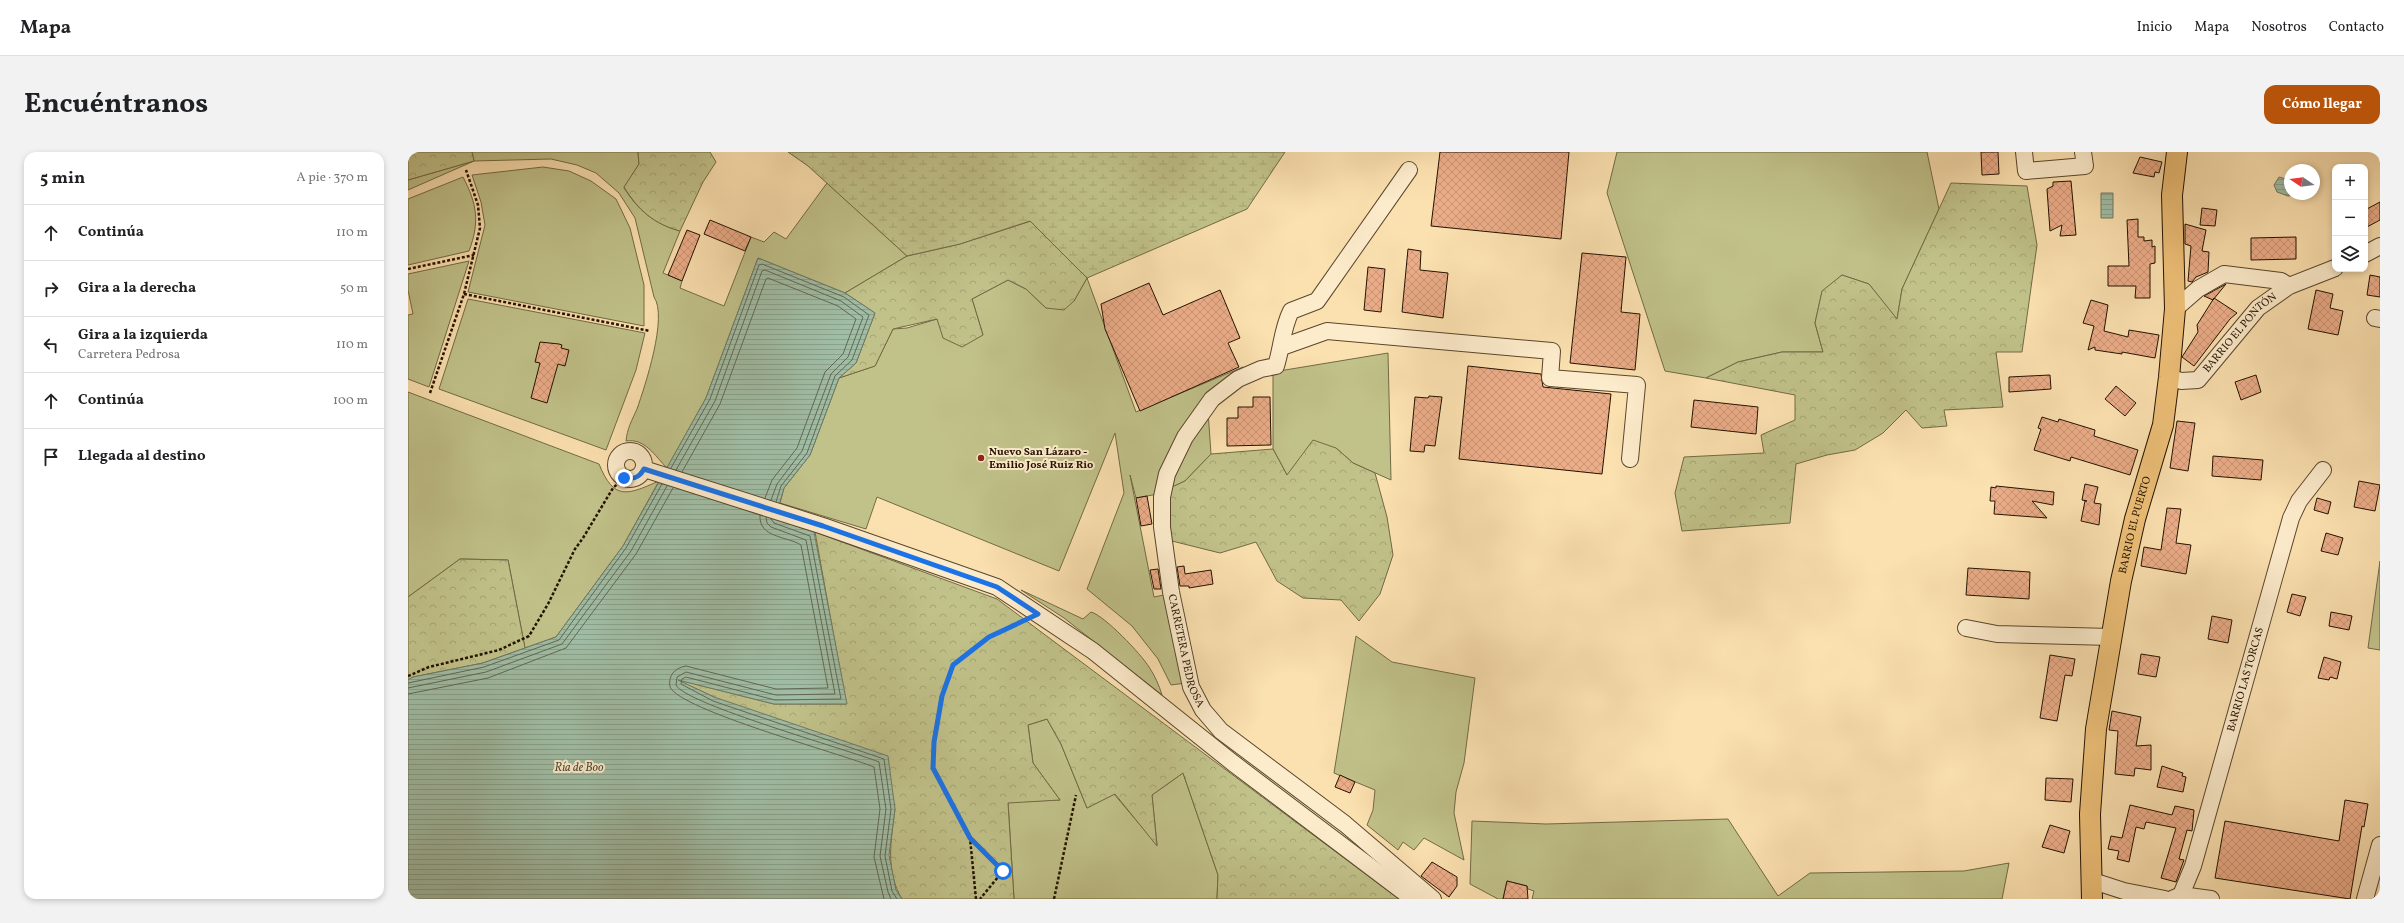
<!DOCTYPE html>
<html lang="es">
<meta charset="utf-8">
<style>
:root{--surface:#fff;--page:#f2f2f2;--text:#202124;--muted:#757577;--line:#e0e0e0;--accent:#b45309}
body{margin:0;font-family:Vollkorn,serif;background:var(--page);color:var(--text)}
.controls{position:absolute;right:12px;top:12px;display:grid;overflow:hidden;border-radius:8px;box-shadow:0 2px 6px #0003}
.controls button{width:36px;height:36px;display:grid;place-items:center;padding:0;border:0;border-bottom:1px solid var(--line);background:var(--surface);color:var(--text);font:20px sans-serif}
.compass{position:absolute;left:1876px;top:12px;width:36px;height:36px;border-radius:50%;background:var(--surface);box-shadow:0 2px 6px #0003;rotate:283deg}
.stop{position:absolute;width:12px;height:12px;margin:-9px;border:3px solid #1a73e8;border-radius:50%;background:#fff}
.stop.end{background:#1a73e8;border-color:#fff;box-shadow:0 1px 4px #0008}
.list{margin:0;padding:0;list-style:none}
h2{display:flex;justify-content:space-between;align-items:center;height:52px;margin:0;padding:0 16px;font-size:17px}
h2 small{font-size:13px;font-weight:400;color:var(--muted)}
.list li{display:grid;grid-template-columns:26px 1fr auto;gap:12px;align-items:center;box-sizing:border-box;height:56px;padding:0 16px;border-top:1px solid var(--line)}
.list b{display:block;font-size:15px;white-space:nowrap}
.list p{margin:0;font-size:13px;white-space:nowrap;color:var(--muted)}
.list em{font-size:13px;font-style:normal;color:var(--muted)}
.icon{flex:none;width:22px;height:22px;fill:none;stroke:currentColor;stroke-width:2;stroke-linecap:round;stroke-linejoin:round}
.map{position:relative;flex:none;width:1972px;height:747px;overflow:hidden;border-radius:12px}
header{display:flex;align-items:center;gap:24px;box-sizing:border-box;height:56px;padding:0 20px;background:var(--surface);border-bottom:1px solid var(--line)}
header strong{font-size:19px}
nav{display:flex;gap:22px;margin-inline-start:auto;font-size:14px}
.intro{display:flex;align-items:center;justify-content:space-between;box-sizing:border-box;height:96px;padding:0 24px}
h1{margin:0;font-size:28px}
.button{padding:10px 18px;border-radius:12px;background:var(--accent);color:#fff;font-size:14px;font-weight:700}
main{display:flex;gap:24px;padding:0 24px}
aside{flex:1;background:var(--surface);border-radius:12px;box-shadow:0 2px 6px #0003}
.map>svg:first-child{display:block}
</style>
<header>
<strong>Mapa</strong>
<nav><a>Inicio</a><a>Mapa</a><a>Nosotros</a><a>Contacto</a></nav>
</header>
<div class="intro"><h1>Encuéntranos</h1><a class="button">Cómo llegar</a></div>
<main>
<aside>
<h2>5 min<small>A pie · 370 m</small></h2>
<ul class="list">
<li><svg class="icon" aria-label="ahead" viewBox="0 0 24 24"><path d="M12 20V5M6 11l6-6 6 6"/></svg><div><b>Continúa</b></div><em>110 m</em></li>
<li><svg class="icon" aria-label="right" viewBox="0 0 24 24"><path d="M7 20v-9h11M14 6l5 5-5 5"/></svg><div><b>Gira a la derecha</b></div><em>50 m</em></li>
<li><svg class="icon" aria-label="left" viewBox="0 0 24 24"><path d="M17 20v-9H6M10 6l-5 5 5 5"/></svg><div><b>Gira a la izquierda</b><p>Carretera Pedrosa</p></div><em>110 m</em></li>
<li><svg class="icon" aria-label="ahead" viewBox="0 0 24 24"><path d="M12 20V5M6 11l6-6 6 6"/></svg><div><b>Continúa</b></div><em>100 m</em></li>
<li><svg class="icon" aria-label="arrive" viewBox="0 0 24 24"><path d="M6 21V4h12l-3 4 3 4H6"/></svg><div><b>Llegada al destino</b></div></li>
</ul>
</aside>
<div class="map">
<svg width="1972" height="747" viewBox="0 0 1972 747">
<defs>
<pattern id="forest-crowns" width="20" height="18" patternUnits="userSpaceOnUse"><rect width="20" height="18" fill="#c1c28a"/><path d="M2 6a3 3 0 1 1 6 0M12 15a3 3 0 1 1 6 0" fill="none" stroke="#a6a675"/></pattern>
<pattern id="wetland-marsh" width="20" height="14" patternUnits="userSpaceOnUse"><rect width="20" height="14" fill="#c1c28a"/><path d="M1 5h8M5 5V1M11 12h8M15 12V8" fill="none" stroke="#a6a675"/></pattern>
<pattern id="water-rules" width="6" height="5" patternUnits="userSpaceOnUse"><rect width="6" height="5" fill="#a0bea6"/><path d="M0 2.5h6" fill="none" stroke="#8aa28d"/></pattern>
<pattern id="building-cross-hatch" width="8" height="8" patternUnits="userSpaceOnUse"><rect width="8" height="8" fill="#ecad89"/><path d="M0 0l8 8M0 8l8-8" fill="none" stroke="#ca9474"/></pattern>
</defs>
<rect width="100%" height="100%" fill="#fce1b0"/>
<filter id="stains"><feTurbulence type="fractalNoise" baseFrequency=".005" numOctaves="4"/><feColorMatrix values="0 0 0 0 .2 0 0 0 0 .09 0 0 0 0 .02 0 0 0 .5 -.17"/></filter>
<radialGradient id="worn" r=".72"><stop offset=".6" stop-color="#630" stop-opacity="0"/><stop offset="1" stop-color="#630" stop-opacity=".3"/></radialGradient>
<path fill="#c1c28a" stroke="#726a45" d="M64,0h166l1,12 -15,24c14,22 30,36 56,43l-17,42 19,8 -2,7 44,18 27,-69 13,5 10,-10 12,7 41,-56 80,73 -62,37 -87,-35 -52,140 -39,70c-12,-12 -22,-30 -41,-27 1,-12 6,-21 11,-32 8,-23 31,-92 17,-112l-19,-79 -16,-25 -23,-20 -19,-8 -26,-6 -77,2 -66,29v-10l66,-19z
M1209,0h310l12,57 -37,80 -5,31 -28,-36 -27,-9 -20,17 -7,31 8,29h-41l-44,10 -32,16 -41,-7 -58,-178z
M135,15l26,4 22,10 25,18 14,29 14,57v41l-176,-34 17,-67 -4,-23 -9,-27z
M55,25c14,27 17,45 6,74l-61,14v-66z
M61,109l-40,126 -21,-8v-64l5,-1 -5,-24v-16z
M679,126l49,134 107,-45 -34,25 -51,102 -22,4 -6,-23 24,122 15,-3 17,89 -15,2 -13,-26 -26,-33 -45,-37 37,-96 -9,-60 -56,138 -182,-74 -11,32 -86,-26 4,-15 26,-33 29,-77 36,-12 18,-37 14,-1 30,-9 46,16 -11,-36 36,-19 18,9 20,19 28,-7z
M60,147l177,34 -9,37 -30,80 -167,-61z
M980,201l3,127 -38,-17 -17,-15 -49,27 -14,-26v-77z
M0,240l191,72c15,37 28,31 60,17l-36,65 -67,91 -31,11 -17,-88 -48,-1 -52,38z
M800,259l3,43 -26,27 -13,6 7,-30z
M1972,409v89l-12,-2z
M613,438l62,29 8,-7c14,4 50,42 58,55 6,9 10,18 13,28l-98,-77z
M948,484l36,26 83,16 -11,85 -8,29 -2,21 10,47 -40,-22 -10,12 -11,-8 -5,8 -31,-25 6,-15 2,-20 -41,-17z
M639,567l14,25 26,64 27,-14 43,51 -5,-50 31,-22 35,102 -1,24h-203l-6,-97 52,-2 -27,-37 -5,-38z
M1320,667l50,77 32,-23 154,-2 45,-8 -7,36h-470l2,-8 -6,-2 -1,-3 -20,-5 -4,18h-5l-28,-15 2,-63 74,3z"/>
<path fill="url(#forest-crowns)" stroke="#726a45" d="M0,0h64l2,9 -66,19z
M230,0h72l6,10 -13,20 -23,49c-26,-7 -42,-21 -56,-44l15,-23z
M1543,31l76,3 10,59 -15,107h-26l7,55 -59,3 3,16 -25,2 -16,-18 -23,23 -28,17 -28,5 -31,9 -6,59 -108,8 -7,-38 9,-36 80,-4 -3,-18 34,-15v-25l-89,-17 32,-16 44,-10h41l-8,-29 7,-32 20,-16 27,9 28,35 5,-30z
M623,69l56,57 -13,23 -10,9 -18,-2 -20,-19 -18,-9 -36,19 11,36 -21,12 -19,-9 -6,-19 -44,10 -18,37 -36,12 17,-15 19,-50 -30,-20 62,-37 53,-12z
M905,288l23,8 17,15 22,10 12,44 6,38 -13,39 -21,27 -18,-21 -38,-2 -26,-17 -21,-39 -36,11 -48,-12 -7,-25 7,-29 13,-6 26,-27 62,-5 14,26z
M407,380l182,67 402,300h-182l1,-24 -35,-102 -31,22 5,51 -42,-52 -28,14 -26,-64 -14,-25 -19,6 5,38 27,37 -52,3 6,96h-112c-17,-28 -11,-59 -7,-90l-181,-112 -39,-18 99,25h72z
M52,407l48,1 17,88 -42,15 -70,14 -5,3v-83z"/>
<path fill="url(#wetland-marsh)" stroke="#726a45" d="M380,0h497l-38,57 -160,69 -57,-57 -70,23 -53,12 -99,-90z"/>
<path fill="url(#water-rules)" stroke="#6e7964" d="M1871,25l11,3v14h10l-12,2 -11,-4 -3,-7z
M1693,41h12v25h-12z
M350,106l87,35 30,20 -19,50 -17,15 -29,77 -26,33 -9,31 39,13 33,172h-73l-96,-24 36,17 174,59 7,53 -6,46 7,35 6,9h-494v-219l5,-3 70,-14 73,-26 67,-91 83,-148z"/>
<g fill="none" stroke-linecap="round" stroke-linejoin="round">
<path stroke="#626853" stroke-width="1" d="M263,316l39,-69 49,-134 3,-1 82,33 25,18 -17,45 -17,16 -28,77 -26,33 -5,16
M268,318l39,-69 47,-130 3,-1 76,31 22,16 -15,40 -17,17 -29,77 -25,33 -6,16
M274,320l38,-68 46,-125 2,-1 70,28 18,13 -13,35 -18,18 -28,76 -25,32 -7,18
M352,363c-2,23 27,21 41,30l27,143 -52,1 -90,-23c-12,2 -18,10 -16,21 10,23 172,67 204,80l6,42 -6,48 10,42
M358,365l1,6 4,4 35,13 29,154 -59,1 -90,-23 -9,5 -1,8c9,19 173,65 203,77l7,47 -6,47 8,36 3,7
M363,367l3,4 36,13 31,163 -66,1 -89,-23 -4,2 -1,5 32,17 171,58 7,50 -6,47 7,35 5,8
M0,531l76,-16 75,-27 67,-92 36,-64
M0,536l78,-16 76,-28 69,-93 36,-65
M0,542l80,-16 78,-30 70,-94 37,-66"/>
</g>
<path fill="url(#building-cross-hatch)" stroke="#231200" d="M1032,0h129l-8,87 -130,-13z
M1573,0h17l1,22 -17,1z
M1732,5l22,5 -3,11 -4,-1 -1,5 -21,-4z
M1663,29l5,54 -16,1 2,-11 -12,6 -3,-42 6,-3v-4z
M1972,50v18l-15,8v-18z
M1794,56l15,2 -2,16 -15,-1z
M1730,67v18h6v4l8,-1v7l3,-1v17l-5,1v34h-15l1,-12h-28v-20h21l-2,-46z
M302,68l41,17 -6,14 -41,-17z
M1777,72l21,6 -4,21 7,1 -1,20 -12,5 -4,5 -4,-1 3,-35 -6,-2z
M279,78l13,5 -18,46 -14,-6z
M1888,85v22l-45,1v-22z
M1000,97l13,2 -1,19 28,3 -5,45 -41,-6z
M1174,101l44,4 -5,55 19,2 -5,56 -65,-7z
M960,115l17,2 -4,43 -17,-2z
M1962,123l10,2v20l-13,-2z
M741,131l14,32 57,-25 20,48 -12,5 11,24 -99,44 -35,-82 -4,-25z
M1818,132l-13,16 -9,-4z
M1908,138l17,4 -3,14 13,3 -5,24 -30,-6z
M1806,146l23,15 -7,6 -36,47 -12,-9 16,-25 -1,-7z
M1683,148l17,5 -4,26 24,6 1,-7 30,5 -4,23 -33,-6v2l-27,-4v-3l-7,3 6,-24 -11,-3z
M132,190l19,2 3,1 -1,3 8,2 -4,16 -7,-2 -11,39 -16,-5 9,-35 -5,-1z
M1060,214l73,8 2,13 68,7 -9,80 -143,-15z
M1642,223l1,14 -42,3v-15z
M1848,223l5,17 -20,8 -6,-18z
M1708,234l20,17 -11,13 -20,-17z
M1021,244l13,1 -7,49 -10,-1 -1,7 -14,-1 5,-54 13,1z
M845,245h17l1,48 -44,1v-28h11v-11h15z
M1286,248l64,7 -2,27 -65,-7z
M1634,265l16,5 1,-3 36,11 -1,6 44,14 -8,25 -59,-18 -1,4 -36,-11 7,-21 -3,-1z
M1769,269l18,2 -7,48 -18,-3z
M1805,304l50,4 -2,20 -49,-4z
M1951,329l21,4 -5,26 -21,-4z
M1677,332l13,3 -4,16 7,1 -2,21 -18,-4 4,-20h2l-5,-1z
M1588,334l58,6 -1,13 -21,-4 15,17 -53,-4 1,-13h-5l1,-14 5,1z
M739,344l5,28 -11,2 -5,-28z
M1909,346l14,4 -3,12 -14,-4z
M1759,356l14,1 -5,34 15,2 -5,29 -45,-8 3,-19 17,3z
M1918,381l17,5 -5,17 -17,-4z
M776,414l1,8 26,-4 2,14 -24,4v-2h-9l-3,-19z
M1560,416l62,4 -1,27 -63,-4z
M750,417l3,20h-7l-4,-19z
M1884,442l14,3 -6,19 -13,-4z
M1923,460l21,4 -3,14 -20,-4z
M1804,464l20,4 -4,23 -20,-4z
M1733,502l19,3 -4,20 -18,-3z
M1642,503l25,4 -3,17 -7,-1 -8,46 -17,-3z
M1916,505l17,5 -4,17 -7,-2 -1,3 -11,-2z
M1704,559l29,6 -5,29 15,-1v25l-16,-2 -1,8 -19,-2 3,-43 -9,-1z
M1754,614l21,7 -1,3 4,1 -3,15 -26,-5z
M932,623l15,7 -5,11 -15,-6z
M1638,626l27,1 -2,23 -26,-2z
M1937,648l23,4 -4,23 -2,-1 -12,73 -135,-21 10,-57 114,20z
M1722,653l42,10 3,-9 19,4 -2,21 -5,-1 -8,29 5,1 -8,22 -15,-4 15,-50 -30,-6 -2,7 -8,-2 -7,35 -12,-3 2,-8 -11,-2 3,-13 11,2z
M1642,673l20,6 -6,22 -22,-6z
M1024,710l25,15v9l-8,11 -28,-21z
M1099,729l20,5 1,13h-25z"/>
<g fill="none" stroke-linecap="round" stroke-linejoin="round">
<g stroke="#59462c" stroke-width="18">
<g id="minor">
<path d="M1616,0l2,19 59,-5 -2,-14"/>
<path id="s1" d="M1001,18l-92,131 -26,10c-9,18 -9,36 -15,55l-15,3 -23,10 -26,20 -27,38 -18,37 -5,23v30l9,65 20,95 12,23 18,21 124,93 88,75"/>
<path d="M1957,102l15,-8"/>
<path d="M1767,157l23,-20 26,-15 57,7 8,5"/>
<path d="M1967,166l5,1"/>
<path d="M874,195l45,-16 225,20 -2,27 87,7 -7,74"/>
<path id="s2" d="M1761,225l12,4 17,-1 60,-72 31,-22 46,-18"/>
<circle cx="222" cy="313" r="14"/>
<path d="M236,317l179,57 174,61 96,64 140,112 180,136"/>
<path d="M1558,476l31,6 115,3"/>
<path d="M1682,728l34,11 41,8"/>
<path d="M1773,743l30,4"/>
<path id="s3" d="M1764,747l9,-4 12,-29 98,-348 8,-17 24,-31"/>
<path d="M1957,747l15,-54"/>
</g>
</g>
<g stroke="#231200" stroke-width="22">
<g id="major">
<path id="s4" d="M1684,747l-2,-85 6,-85 25,-148 14,-62 28,-94 6,-48 6,-68 -3,-114 5,-43"/>
</g>
</g>
<path stroke="#231200" stroke-width="2.5" stroke-dasharray="3 2" stroke-linecap="butt" d="M0,117l66,-14
M56,142l186,37
M22,241l34,-99 16,-66 -2,-23 -12,-35
M0,524l21,-9 70,-17 30,-14 19,-32 27,-55 8,-11 30,-50 11,-10
M563,686l32,33 -23,28
M568,747l-6,-61 -37,-70 1,-26 7,-45 12,-32 36,-28 34,-16
M646,747l22,-104"/>
<use href="#minor" stroke="#fdeccc" stroke-width="16"/>
<use href="#major" stroke="#eec078" stroke-width="20"/>
</g>
<g fill="none" stroke-linecap="round" stroke-linejoin="round">
<path stroke="#1a73e8" stroke-width="5" d="M216,326c9,2 15,0 20,-9l179,57 174,61 41,27 -49,23 -36,28 -11,31 -8,46 -1,26 37,70 33,33"/>
</g>
<circle fill="#8f2418" stroke="#fdeccc" stroke-width="1.5" cx="573" cy="306" r="4"/>
<g text-anchor="middle" dominant-baseline="central" stroke-width="4" stroke-linejoin="round" paint-order="stroke">
<g font-size="11" fill="#231200" stroke="#fdeccc">
<text stroke="none"><textPath href="#s2" startOffset="93">BARRIO EL PONTÓN</textPath></text>
<text stroke="none"><textPath href="#s4" startOffset="378">BARRIO EL PUERTO</textPath></text>
<text stroke="none"><textPath href="#s1" startOffset="586">CARRETERA PEDROSA</textPath></text>
<text stroke="none"><textPath href="#s3" startOffset="235">BARRIO LAS TORCAS</textPath></text>
</g>
<g font-size="11" font-weight="bold" fill="#231200" stroke="#fdeccc" text-anchor="start">
<text x="581" y="300">Nuevo San Lázaro -<tspan x="581" dy="13">Emilio José Ruiz Rio</tspan></text>
</g>
<g font-size="12" font-style="italic" fill="#4f4e3a" stroke="#fdeccc">
<text x="171" y="616">Ría de Boo</text>
</g>
</g>
<rect width="100%" height="100%" filter="url(#stains)"/>
<rect width="100%" height="100%" fill="url(#worn)"/>
</svg>
<div class="controls">
<button>+</button>
<button>−</button>
<button><svg class="icon" aria-label="layers" viewBox="0 0 24 24"><path d="M12 4l9 5-9 5-9-5zM3 14l9 5 9-5"/></svg></button>
</div>
<svg class="compass" viewBox="-18 -18 36 36"><path d="M0-13l5 13h-10z" fill="#e53935"/><path d="M0 13l5-13h-10z" fill="#757577"/></svg>
<div class="stop" style="left:595px;top:719px"></div>
<div class="stop end" style="left:216px;top:326px"></div>
</div>
</main>
